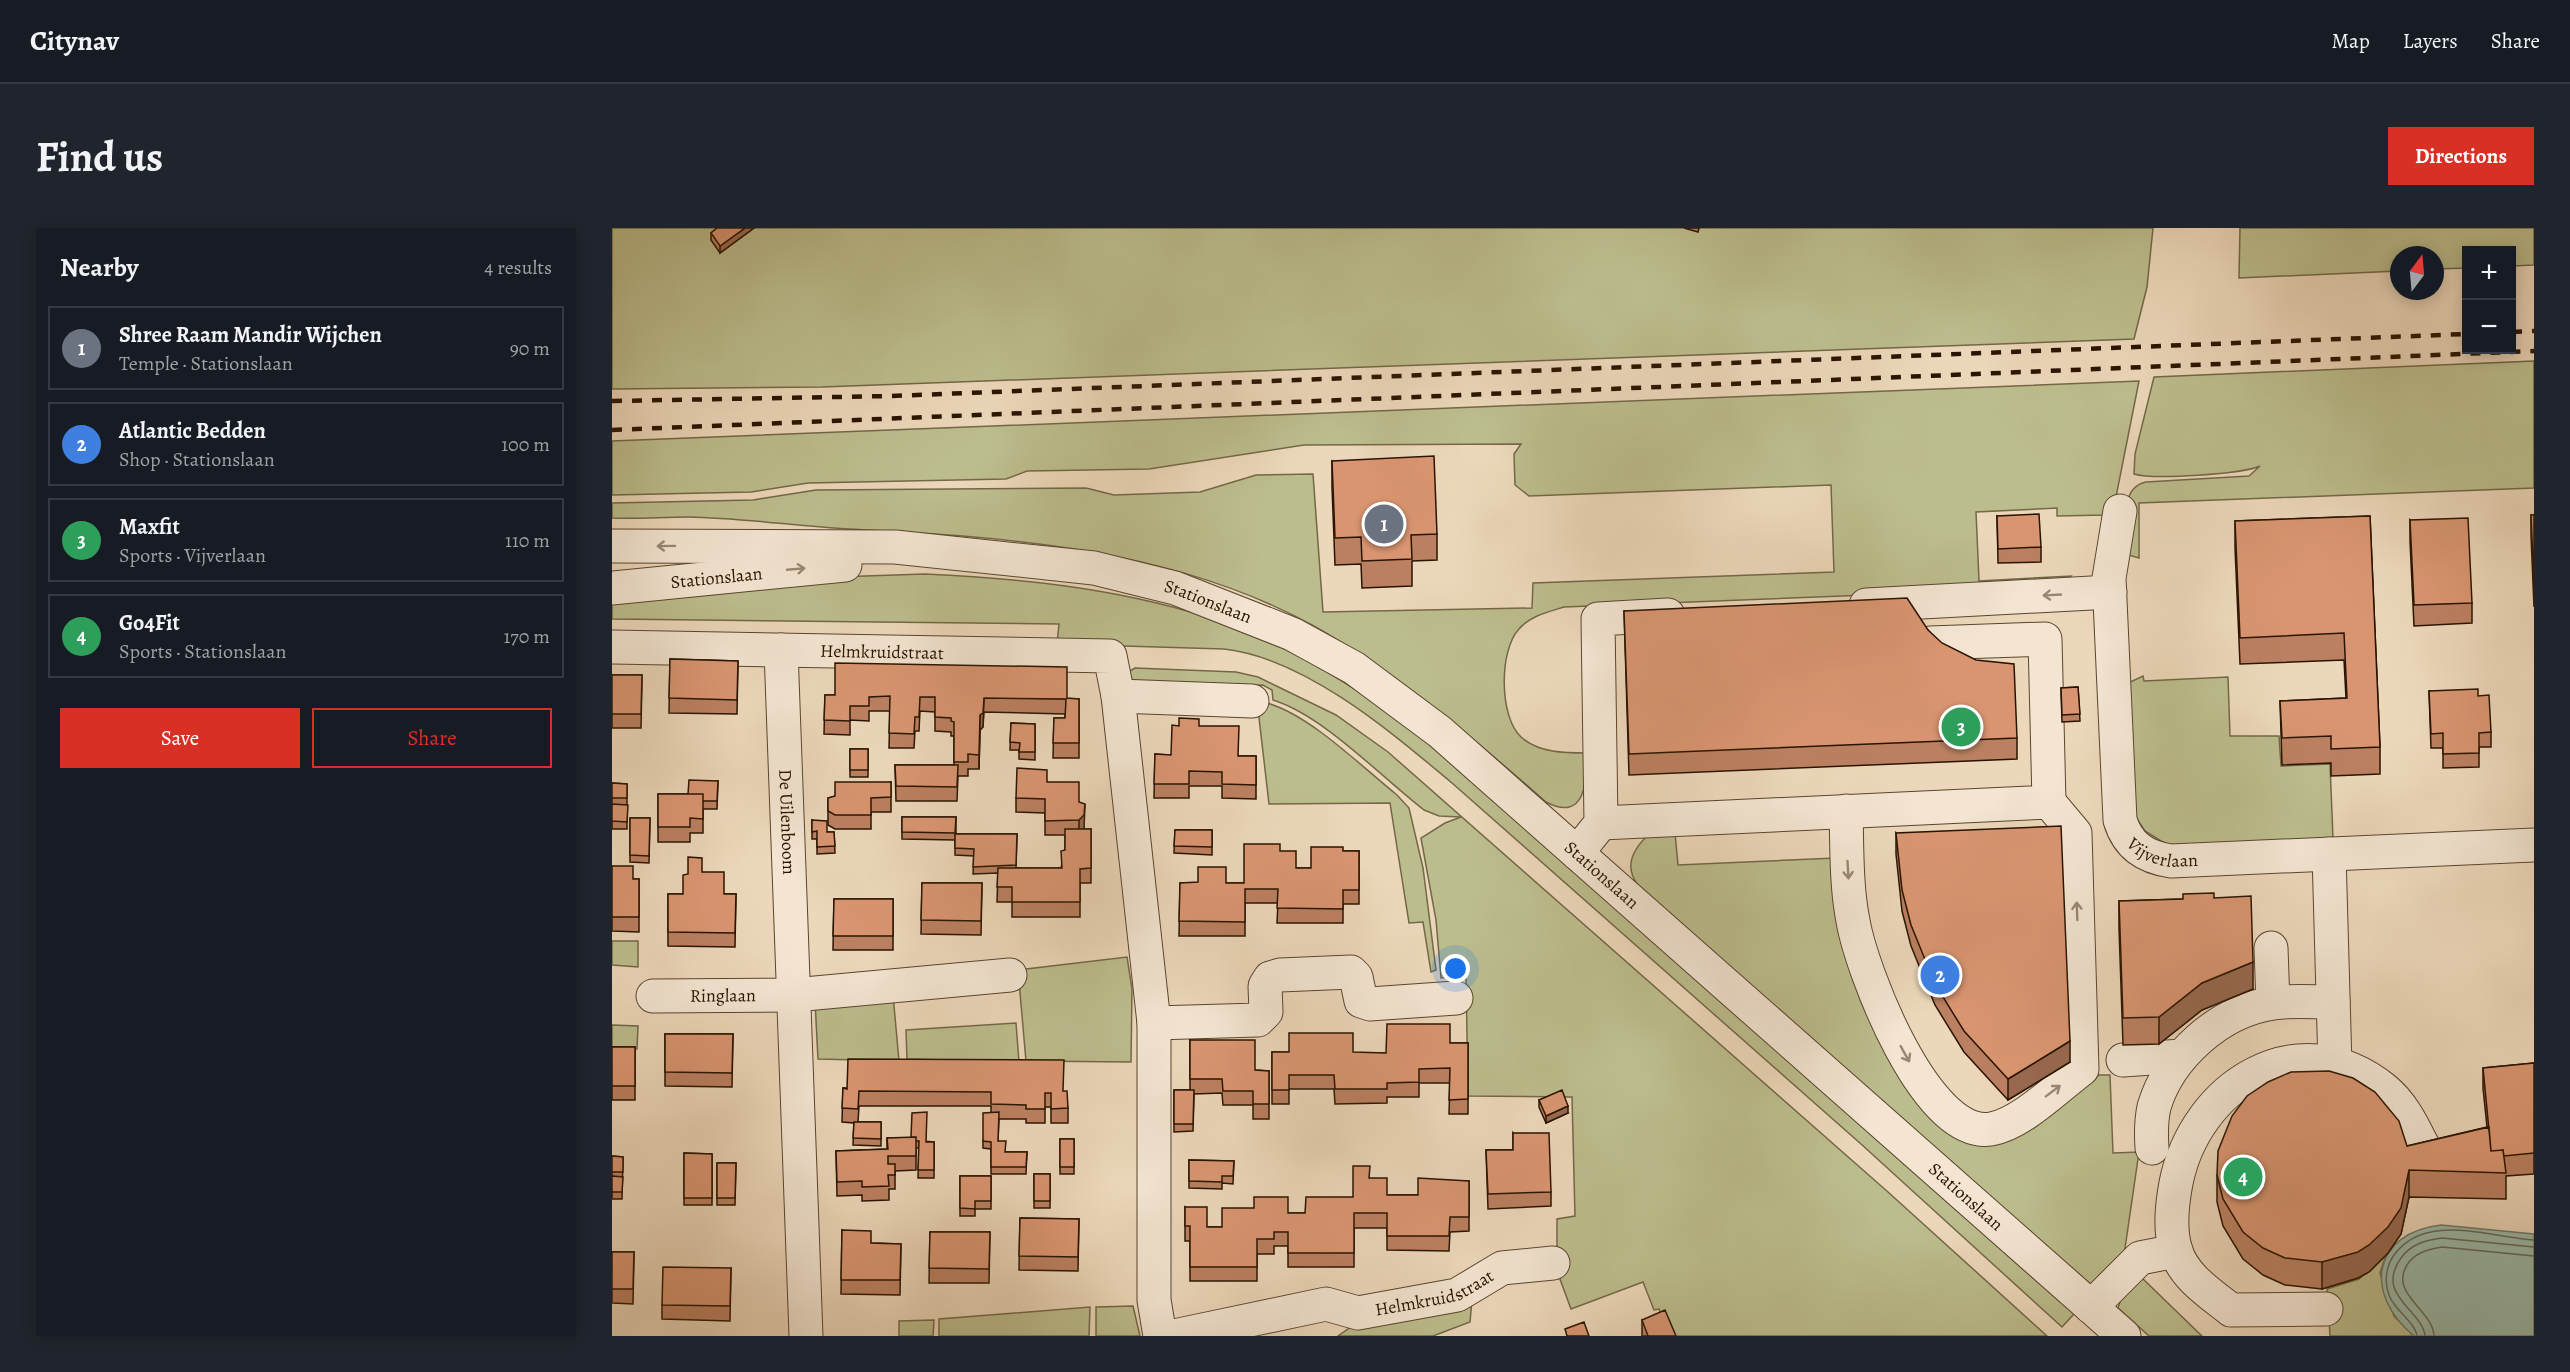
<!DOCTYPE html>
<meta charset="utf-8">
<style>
:root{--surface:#171b24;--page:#20242c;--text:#f1f3f6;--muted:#9ea1a6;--line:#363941;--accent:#d93025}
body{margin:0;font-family:Alegreya,serif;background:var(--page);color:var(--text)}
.controls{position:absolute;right:18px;top:18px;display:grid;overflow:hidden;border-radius:0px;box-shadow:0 3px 15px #0003}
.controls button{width:54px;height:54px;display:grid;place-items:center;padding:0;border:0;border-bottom:2px solid var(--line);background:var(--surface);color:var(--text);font:30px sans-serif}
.compass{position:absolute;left:1778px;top:18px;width:54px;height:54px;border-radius:50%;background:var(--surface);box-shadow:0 3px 15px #0003;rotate:16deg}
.you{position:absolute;left:844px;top:741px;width:21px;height:21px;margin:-15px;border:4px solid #fff;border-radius:50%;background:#1a73e8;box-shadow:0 0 0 9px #1a73e833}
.badge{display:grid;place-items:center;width:39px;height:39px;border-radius:50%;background:var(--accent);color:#fff;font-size:20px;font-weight:700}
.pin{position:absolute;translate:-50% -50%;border:3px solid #fff;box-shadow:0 2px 6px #0006}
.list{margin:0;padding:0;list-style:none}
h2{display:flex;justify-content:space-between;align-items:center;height:78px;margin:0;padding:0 24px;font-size:26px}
h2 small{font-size:20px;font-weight:400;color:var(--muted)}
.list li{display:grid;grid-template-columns:39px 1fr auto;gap:18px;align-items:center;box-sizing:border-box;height:84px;margin:0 12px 12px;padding:0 12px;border:2px solid var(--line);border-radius:0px}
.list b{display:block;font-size:22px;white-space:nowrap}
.list p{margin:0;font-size:20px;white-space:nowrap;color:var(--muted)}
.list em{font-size:20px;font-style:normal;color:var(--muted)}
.actions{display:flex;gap:12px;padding:18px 24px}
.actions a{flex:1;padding:14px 0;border:2px solid var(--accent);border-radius:0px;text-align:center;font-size:21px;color:var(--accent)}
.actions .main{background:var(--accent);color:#fff}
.map{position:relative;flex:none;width:1922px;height:1108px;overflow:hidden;border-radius:0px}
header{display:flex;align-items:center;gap:36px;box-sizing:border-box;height:84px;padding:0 30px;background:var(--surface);border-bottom:2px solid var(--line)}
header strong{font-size:28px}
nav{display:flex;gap:33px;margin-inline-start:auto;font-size:21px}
.intro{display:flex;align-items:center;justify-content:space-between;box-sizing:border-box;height:144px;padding:0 36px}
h1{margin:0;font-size:42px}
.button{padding:15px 27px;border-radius:0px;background:var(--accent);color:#fff;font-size:21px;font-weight:700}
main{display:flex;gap:36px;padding:0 36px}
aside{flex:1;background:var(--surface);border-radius:0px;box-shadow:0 3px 15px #0003}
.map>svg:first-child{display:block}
</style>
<header>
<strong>Citynav</strong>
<nav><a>Map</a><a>Layers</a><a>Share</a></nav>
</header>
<div class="intro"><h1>Find us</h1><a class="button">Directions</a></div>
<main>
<aside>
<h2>Nearby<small>4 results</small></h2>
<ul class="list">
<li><span class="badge" style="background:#6b7280">1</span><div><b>Shree Raam Mandir Wijchen</b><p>Temple · Stationslaan</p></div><em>90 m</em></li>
<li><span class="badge" style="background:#3f7fe0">2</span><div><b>Atlantic Bedden</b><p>Shop · Stationslaan</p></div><em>100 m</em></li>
<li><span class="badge" style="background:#2e9e5b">3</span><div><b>Maxfit</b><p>Sports · Vijverlaan</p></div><em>110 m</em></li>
<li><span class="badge" style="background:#2e9e5b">4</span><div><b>Go4Fit</b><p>Sports · Stationslaan</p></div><em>170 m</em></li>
</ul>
<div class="actions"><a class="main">Save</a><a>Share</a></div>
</aside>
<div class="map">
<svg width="1922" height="1108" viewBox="0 0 1922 1108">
<rect width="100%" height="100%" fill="#ecd7ba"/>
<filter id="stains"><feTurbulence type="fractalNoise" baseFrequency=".00333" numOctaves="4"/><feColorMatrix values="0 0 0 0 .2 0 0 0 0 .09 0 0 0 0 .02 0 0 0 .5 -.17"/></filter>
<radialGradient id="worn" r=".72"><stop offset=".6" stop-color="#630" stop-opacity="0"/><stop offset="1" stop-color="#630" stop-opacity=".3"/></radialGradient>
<path fill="#bcbd8d" stroke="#736847" stroke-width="1.5" d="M0,0h1541l-6,59 -13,52 -1312,48 -210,2z
M1628,0h294v37l-22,1v-16h-46v18l-31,1v-14h-36v16l-160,7z
M1922,133v127l-395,15v55l-14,-4c1,-22 -7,-67 21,-72l103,-6 11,-10c-18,8 -106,14 -126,8l1,-20 19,-77z
M1527,153l-25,126 -8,8 -49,1v-8l-81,4 3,69 92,-5 -7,8 -144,9 -356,14c-16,5 -34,9 -45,22 -20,21 -20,88 2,108 18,16 44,16 66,16 0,27 -1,70 -41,49 -73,-64 -149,-130 -234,-177 -140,-77 -306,-88 -462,-96 -54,-3 -108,-11 -162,-12 -25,0 -51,2 -76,1v-15l141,-3 63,-10 270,-2 28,7 86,-3 56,-17 57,-1 10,138 209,-4 1,-25 301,-11 -3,-87 -302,11 -14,-11 -1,-31 7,-10 -217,1 -155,24 -122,2 -21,8 -198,4 -57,9 -139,3v-54z
M313,346c93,4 189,14 279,42 72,22 140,64 201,107l669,591 -12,13 -201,-183 -409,-361c-61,-51 -147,-125 -228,-134l-167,-5 2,-20 -447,-5v-24l193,-17z
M523,440l101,4 22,5 78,38 52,37 500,440 159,144h-377l-11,-27 -5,1 -11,-28 -72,27 -14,-38v-52l18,-3 -3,-119 -104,-1 -2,-121 -25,3 -5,-58 -15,-82 24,-15 16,-6 -22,-1 -15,-6c-44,-34 -100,-94 -151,-110l-1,-10 -9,-5 -135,5 2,-19z
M1531,448l1,5 84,-4 2,59h49l2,30 49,-2 3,74 -164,8 -24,-15 -12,-18 -7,-129z
M655,475c43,12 95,64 130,92l12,13 14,60 13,102 -5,2 -8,-50 -14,1 -19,-120 -121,1 -11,-95z
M1038,605h25l3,32 158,-7 6,54 118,223 10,7 44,-14 85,-53h11l3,78 26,-1 -16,110 -28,22h-5l-453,-400c-14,-20 -2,-37 13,-51z
M0,713h26v26l-26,-2z
M515,729l5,32 -1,73 -105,-1 -8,-91z
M281,767l6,66 -81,-2 -3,-58z
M404,795l3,39 -112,-3 -1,-29z
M0,797l26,1 -1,23 -25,-1z
M1774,1027l-6,18 14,43 20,20h-84l-3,-47 32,-10z
M1530,1050l60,58h-53l-31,-28 3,-10z
M860,1072l-2,22 -37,14h-95l27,-19z
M521,1078l7,30h-44v-29z
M478,1079l-1,29h-150v-17z
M322,1092l-1,16h-34v-15z"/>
<path fill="#99baab" stroke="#6d7867" stroke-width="1.5" d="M1829,997l93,9v102h-120c-51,-42 -42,-103 27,-111z"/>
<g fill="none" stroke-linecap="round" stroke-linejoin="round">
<path stroke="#626756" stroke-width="1.5" d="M1805,1108c-2,-14 -23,-26 -28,-41 -5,-13 -3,-29 5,-40 32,-44 96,-17 140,-15
M1813,1108c-2,-25 -51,-41 -24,-78 10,-14 25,-18 41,-20l92,9
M1822,1108c-1,-27 -48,-43 -25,-74 8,-10 21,-13 33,-15l92,9"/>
<g stroke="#5a452f" stroke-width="35">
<g id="minor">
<path id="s1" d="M1508,283l-11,67 11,242c8,26 25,37 51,41l363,-16"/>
<path id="s2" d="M0,318l283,1 199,21 81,20 117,46 62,34 86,64 684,604"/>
<path id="s3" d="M0,360l233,-23"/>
<path d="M1254,377l244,-13"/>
<path id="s4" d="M0,419l498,9 8,40 36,327v277l6,36"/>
<path id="s5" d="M169,422l25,686"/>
<path d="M506,468l134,5"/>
<path d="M1234,583c1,36 0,74 7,110 9,51 73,218 138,208 30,-5 67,-42 91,-60l-7,-236 -26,-31"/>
<path d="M989,595l448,-21 -4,-163 -115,4"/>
<path d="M965,625l24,-30 -3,-204 70,-4"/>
<path d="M1717,626l6,212"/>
<path d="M1659,720l2,55"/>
<path id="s6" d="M41,768l141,-1 216,-20"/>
<path d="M542,795l104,-3 8,-8 -1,-26 5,-8 10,-3 71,-3 5,5 5,24 9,3 86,-6"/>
<path d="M1511,832l59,-4"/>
<path d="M1540,920c-1,-14 -1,-27 2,-41 15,-51 66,-96 119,-104 19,-3 40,-1 60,-1"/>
<path d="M1479,1079l49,-49 36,-7"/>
<path d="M1714,1081l-95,1c-20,-16 -47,-33 -55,-59 -7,-21 -4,-47 0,-68 19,-97 122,-163 208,-94 21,17 31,42 43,65"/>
<path id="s7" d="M562,1108l152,-32 32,9 99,-18 45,-27 51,-5"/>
</g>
</g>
<use href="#minor" stroke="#f3e5d2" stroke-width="33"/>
<path stroke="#2a1401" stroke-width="4.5" stroke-dasharray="10 10" stroke-linecap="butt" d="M1900,104l22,-1
M0,173l279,-5 1575,-62
M0,202l1922,-79"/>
</g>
<path fill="#bb8061" stroke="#2a1401" stroke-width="1.5" d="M105,0h37l-34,25 -9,-13v-7z
M1072,0h15l-1,4z
M720,233l105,73v26l-25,1v25l-50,2 -1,-24 -26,1 -3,-78z
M1919,287h3v92l-3,-71z
M1385,288l44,31v15l-43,1z
M1758,288l10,231v27l-49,2v-13l-49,2 -2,-64 66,-3 -2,-38 -104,4 -5,-116v-27z
M1798,292l62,83v20l-58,3 -4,-85z
M1012,383l304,19 89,108v21l-388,16z
M58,431l68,2 -1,53 -68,-1z
M0,447h30l-1,53h-29z
M1466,459l2,34 -18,1 -1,-34z
M1817,463l49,5 13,36v15h-12v20l-36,1v-20h-12z
M213,467l254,4v59h-26l1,-40h11v-4l-81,-2 -1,15 -3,3 -1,39h-11v7h-10l-1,25h-61l-1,-36h59v-29h-3v-4l-16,-1v-19l-15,-1 -1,20h-4l-1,17h-25l1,-37h-21v10l-19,-1v15l-26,-1z
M399,495l24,1v36l-16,-1v-9h-9z
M587,498l40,30h17v43l-34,-1v-12h-33v12h-35l1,-44 16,1z
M238,521h18v28h-18z
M106,553l-1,28h-14v24h-13v9h-32v-48h30z
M279,554v30h-20v17h-36l-7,-4v-27z
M435,554l32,20 5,27h7v54h-11v34h-68v-15h-15l1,-29 -25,1 1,-18 -19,-1v-15l-53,-1v-22h54v17h61l-1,34h45l4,-18v-15h-20v-22l-29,-1v-14z
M0,555l15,1v45h-15z
M18,590h20l-1,45 -19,-1z
M200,592l15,12h7l1,21 -18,1v-15h-5z
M563,602h37v25l-38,-2z
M1284,605l174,229 -62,38 -44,-48 -29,-47 -24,-59 -9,-35 -6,-57z
M668,623l16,17h15l32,-17h16v53h-16v19h-66l1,-20h-33v33h-66l1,-53h64z
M0,638l21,13h6v53l-27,-1z
M90,644l22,22h12l-1,53 -67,-1v-52h15z
M310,655h60l-1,52 -60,-1z
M1602,670l39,91 -51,21 -43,34 -36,1 -4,-117v-27z
M222,671h59v51h-60z
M53,806h68l-1,53 -67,-1z
M578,812l65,30 14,1v48h-16v-14h-30l-1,-12 -28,1 -1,37 -19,1v-42h16z
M838,815h18v71h-19l1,-31h-31v14h-32v6l-52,1 -1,-15h-45v15h-17v-52l114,1z
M0,819h23v53h-23z
M1922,835v111l-28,2v23l-97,-2 -8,37 -13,19 -19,19 -11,6 -36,11 -37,-4 -22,-10 -20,-16 -20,-33 -6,-24v-27l190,-29 80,-19 -4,-39v-20z
M231,860l220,3 5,17v15h-17v-16h-6v16h-19v-4h-27l-1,22 7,11h22l-1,22h-35v-25l-8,-1v-7l8,-28v-7h-132l-1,16h23v24l-28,-1 1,-22 -12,-1z
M927,872l29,13 -22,10 -7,-16z
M901,905l38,59v14l-63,3 -2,-59h27z
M275,910l47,4v36h-16l1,-30h-3v22l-21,1v18h-6v11l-27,1v-6l-25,1 -1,-45 51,-2z
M448,911h14v35h-14z
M72,925l28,1v51h-28z
M0,928l11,1 -1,42h-10z
M577,932l45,1 -1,23 -11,-1v6l-33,-1z
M105,935h19l-1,42h-18z
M422,946h16v34h-16z
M348,948h31v33h-16v7h-15z
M758,950l17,17h31l51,-14v50l-19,1 -1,19 -62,-1v-22h-33v39h-66v-21h-14v8h-17v27h-67v-40h-5v-34l22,20h15l66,-14h17l48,-16z
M408,990l59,1 -1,52 -59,-1z
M230,1002l29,13 30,1 -1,51 -59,-1z
M318,1004h60l-1,51h-60z
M0,1024h22l-1,52 -21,-1z
M119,1040l-1,53 -68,-2v-14z
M1030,1092l34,16h-34z"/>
<path fill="#98684f" stroke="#2a1401" stroke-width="1.5" d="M133,0h9l-34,25v-7z
M372,470l-1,29 -3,3 -1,39 1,-54z
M473,576l-1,25 -5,6v-15z
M1641,734v27l-51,21 -43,34v-27l43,-34z
M1458,813v21l-62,38v-21z
M956,878v7l-22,10v-7z
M1797,942v27l-8,37 -13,19 -19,19 -11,6 -36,11v-27z"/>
<path fill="#d99571" stroke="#2a1401" stroke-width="1.5" d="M105,0h28l-25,18 -9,-13z
M822,228l3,78 -26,1 1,24 -50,2 -1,-24 -26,1 -3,-77z
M1427,286l2,33 -43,2 -1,-33z
M1919,287h3v71z
M1758,288l10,231 -49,2v-13l-49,2 -2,-37 67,-3 -3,-65 -104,5 -5,-117z
M1856,290l4,85 -58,2 -4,-85z
M1295,370l21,32 14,13 34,17 38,4 3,74 -388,16 -5,-143z
M58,431l68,2 -1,39 -68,-2z
M223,435l232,4v31l12,1v44h-26l1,-25h11l1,-19 -82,-1 -1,15 -3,2 -1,40 -11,-1v8h-14v-40l-3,-1v-3l-16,-1v-20h-15l-1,20h-4l-1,17 -25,-1 1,-37 -21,1v9h-19v15l-26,-1 1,-25h10z
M0,447h30l-1,39h-29z
M1466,459l2,27 -18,1 -1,-27z
M1866,461v7l11,-1 2,37 -12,1v20l-36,1v-21l-12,1 -2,-43z
M567,490l20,1v7h40l-1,30h18v29l-34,-1v-12l-33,-1v13h-35l1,-30 16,1 1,-30 7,1z
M399,495l24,1v28h-16l1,-9 -10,-1z
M238,521h18v21h-18z
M283,537h63l-1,22 -61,-1z
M405,540l30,2v12h32v20l6,2 -1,11 -5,5 -34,1v-22l-29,-1z
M77,552l29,1 -1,20h-14v-7h-15z
M223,554h56v15l-20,1v17h-36l-7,-4v-13l7,-2z
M0,555l15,1v14h-15z
M46,566h45v25l-13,-1v9h-32z
M0,576l16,1 -1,17 -15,-1z
M290,589h54l-1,16 -53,-1z
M18,590h20l-1,38 -19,-1z
M200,592l15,1v11h7l1,14 -18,1v-16l-5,1z
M1449,598l9,215 -62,38 -44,-48 -29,-47 -24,-59 -9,-35 -6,-57z
M453,601h26v39l-11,1v33h-68v-15h-15l1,-19h64l-1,-17 4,-1z
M563,602h37v17l-38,-1z
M343,606h62l-1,31 -43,2 1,-18 -19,-1z
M632,616h36v7h16v17h15v-21h32v4h16v39h-16v19l-66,-1 1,-19h-33v33l-66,-1 1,-38 18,-1v-15h28v16h18z
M76,629l14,1v14h22v22h12l-1,39 -67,-1v-38h15v-19l5,-1z
M0,638h21v13h6v38h-27z
M310,655h60l-1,38 -60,-1z
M1602,665v5l37,-2 2,66 -51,21 -43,34 -36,1 -4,-117 64,-2v-5z
M222,671h59v37h-60z
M775,796h63v19h18v56l-19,1 1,-32 -31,1v13l-32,1v6h-52l-1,-14h-45v15h-17v-38h17v-19h64v19l33,1z
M53,806h68l-1,39 -67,-1z
M578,812h65v30l14,1v33h-16v-13h-30l-1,-12h-32z
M0,819h23v39h-23z
M236,831l216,1 -1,31h4l1,17 -17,1v-16h-6v16h-19v-4l-35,-1v-12l-132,-1 -1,18 -16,-1 1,-20 4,1z
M1922,835v90l-30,3 -1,-6 -12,1 -8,-83z
M1717,843l24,7 22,14 24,29 8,25 82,-19 2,24 12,-1 3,23 -97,-3 -8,38 -13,19 -19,18 -11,7 -36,10 -37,-4 -22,-10 -20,-16 -20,-33 -6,-24 1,-24 14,-35 15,-20 21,-14 23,-10z
M562,862h20l-1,34h-19z
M950,862l6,16 -22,10 -7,-16z
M315,884l-1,30h8v28h-16l1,-29h-3v-4h-5l1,-24z
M387,884l-1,29h8l-1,11h22l-1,15h-35v-25l-8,-1v-28z
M242,894h27v17l-28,-1z
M901,905h36l2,59 -63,2 -2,-44h27z
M304,909v19h-28v8h7v11h-7l1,11 -27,1v-6l-25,1 -1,-31 52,-2 -1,-11z
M448,911h14v28h-14z
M72,925l28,1v44h-28z
M0,928l11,1v15h-11z
M577,932l45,1 -1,15h-11v6l-33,-1z
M105,935h19l-1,35h-18z
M741,938h17l-1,12h18v17h31v-17l51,3v36h-19l-1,19h-62v-23h-33v40h-66v-21h-14v7h-17v28h-67v-41h-5v-19h22v20h15v-19h32v-11h34v16h17l1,-16h47z
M422,946h16v27h-16z
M0,948l11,1 -1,15h-10z
M348,948h31v25h-16v8l-15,-1z
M408,990l59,1 -1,38 -59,-1z
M230,1002l29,1v12l30,1 -1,36h-59z
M318,1004h60l-1,37 -60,-1z
M0,1024h22l-1,37h-21z
M51,1039l68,1 -1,38 -68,-1z
M1053,1082l11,26h-28l-6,-16z
M972,1094l5,14h-22l-2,-7z"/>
<defs><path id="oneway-shaft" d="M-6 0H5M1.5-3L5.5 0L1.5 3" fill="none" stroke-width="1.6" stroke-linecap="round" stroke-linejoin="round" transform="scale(1.5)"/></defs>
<g stroke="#998774">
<use href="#oneway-shaft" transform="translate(54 318) rotate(179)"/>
<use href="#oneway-shaft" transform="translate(184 341) rotate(-5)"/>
<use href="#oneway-shaft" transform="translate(1440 367) rotate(177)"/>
<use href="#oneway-shaft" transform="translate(1236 642) rotate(87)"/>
<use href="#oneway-shaft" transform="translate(1465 683) rotate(-92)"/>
<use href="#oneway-shaft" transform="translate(1293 826) rotate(61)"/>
<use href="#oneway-shaft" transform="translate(1441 863) rotate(-37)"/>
</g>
<g text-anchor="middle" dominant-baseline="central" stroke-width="4.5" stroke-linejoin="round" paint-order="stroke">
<g font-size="18" fill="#2a1401" stroke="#f3e5d2">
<text stroke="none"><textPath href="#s3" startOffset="105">Stationslaan</textPath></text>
<text stroke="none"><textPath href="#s2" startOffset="602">Stationslaan</textPath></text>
<text stroke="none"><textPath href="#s4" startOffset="270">Helmkruidstraat</textPath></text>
<text stroke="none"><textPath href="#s5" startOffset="172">De Uilenboom</textPath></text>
<text stroke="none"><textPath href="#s1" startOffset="370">Vijverlaan</textPath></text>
<text stroke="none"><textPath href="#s2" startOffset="1086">Stationslaan</textPath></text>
<text stroke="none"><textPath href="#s6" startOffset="70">Ringlaan</textPath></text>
<text stroke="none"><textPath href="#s2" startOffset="1572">Stationslaan</textPath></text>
<text stroke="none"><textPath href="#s7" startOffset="268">Helmkruidstraat</textPath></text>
</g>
</g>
<rect width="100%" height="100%" filter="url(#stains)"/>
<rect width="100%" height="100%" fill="url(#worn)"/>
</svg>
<div class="controls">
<button>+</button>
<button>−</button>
</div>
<svg class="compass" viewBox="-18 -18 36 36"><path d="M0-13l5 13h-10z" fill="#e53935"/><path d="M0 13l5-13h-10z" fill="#9ea1a6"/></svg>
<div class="you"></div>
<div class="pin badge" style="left:772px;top:296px;background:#6b7280">1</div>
<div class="pin badge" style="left:1328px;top:747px;background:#3f7fe0">2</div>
<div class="pin badge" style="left:1349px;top:499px;background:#2e9e5b">3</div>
<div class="pin badge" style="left:1631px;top:949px;background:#2e9e5b">4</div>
</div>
</main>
